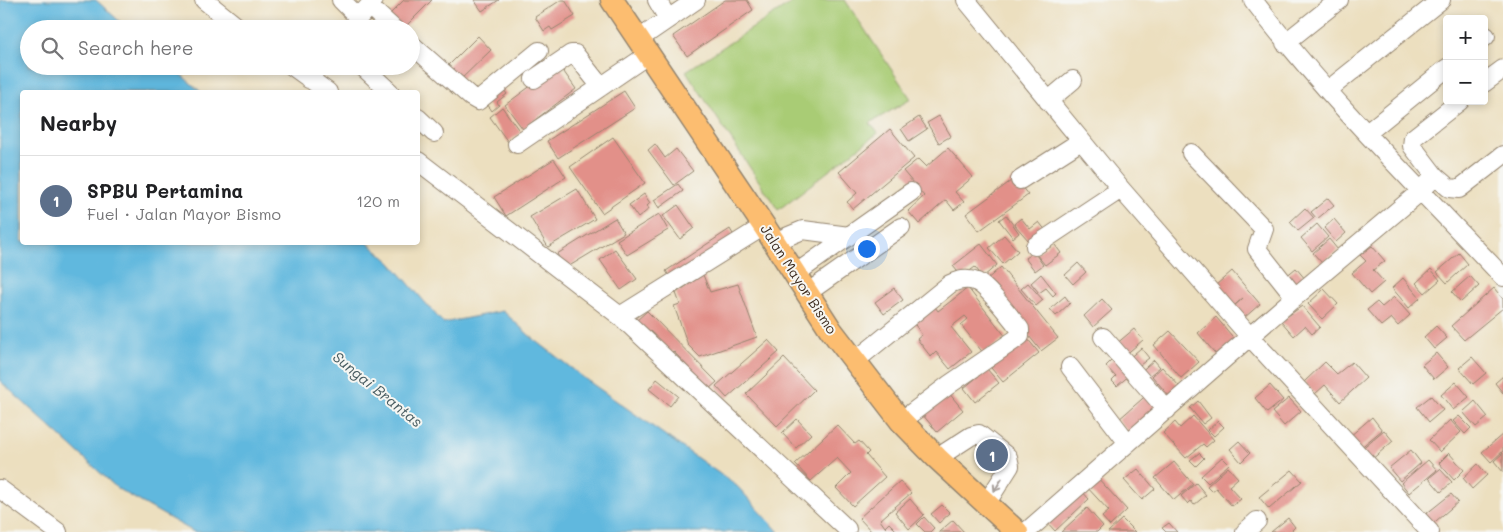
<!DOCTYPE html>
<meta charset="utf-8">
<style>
:root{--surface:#fff;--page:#f6f6f6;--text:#202124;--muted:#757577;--line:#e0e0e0;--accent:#db2777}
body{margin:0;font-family:Mali,sans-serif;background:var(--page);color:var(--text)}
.controls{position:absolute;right:15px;top:15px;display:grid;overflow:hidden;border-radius:5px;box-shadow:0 2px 8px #0003}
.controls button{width:45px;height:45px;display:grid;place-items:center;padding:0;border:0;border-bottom:1px solid var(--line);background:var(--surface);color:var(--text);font:25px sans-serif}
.you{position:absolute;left:866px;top:248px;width:18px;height:18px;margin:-12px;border:4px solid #fff;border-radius:50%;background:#1a73e8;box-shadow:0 0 0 8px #1a73e833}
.badge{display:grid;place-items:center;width:32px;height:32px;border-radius:50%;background:var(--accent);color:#fff;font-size:16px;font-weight:700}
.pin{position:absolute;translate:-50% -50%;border:2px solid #fff;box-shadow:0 1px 5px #0006}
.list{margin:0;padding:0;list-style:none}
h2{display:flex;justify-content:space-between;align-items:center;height:65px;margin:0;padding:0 20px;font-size:21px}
h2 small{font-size:16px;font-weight:400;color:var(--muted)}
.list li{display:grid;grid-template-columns:32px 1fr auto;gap:15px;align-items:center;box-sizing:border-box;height:90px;padding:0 20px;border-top:1px solid var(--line)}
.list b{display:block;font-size:19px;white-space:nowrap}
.list p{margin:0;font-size:16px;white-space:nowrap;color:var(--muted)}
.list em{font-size:16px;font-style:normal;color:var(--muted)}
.icon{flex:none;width:28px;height:28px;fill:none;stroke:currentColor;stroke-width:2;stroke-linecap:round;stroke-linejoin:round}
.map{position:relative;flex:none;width:1503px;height:532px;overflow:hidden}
.search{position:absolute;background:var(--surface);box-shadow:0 2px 8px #0003;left:20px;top:20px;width:400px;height:55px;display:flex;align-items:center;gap:12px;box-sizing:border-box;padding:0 18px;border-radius:28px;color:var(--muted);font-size:19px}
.panel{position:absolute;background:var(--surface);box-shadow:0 2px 8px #0003;left:20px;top:90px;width:400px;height:155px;border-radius:5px}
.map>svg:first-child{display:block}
</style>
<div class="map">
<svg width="1503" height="532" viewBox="0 0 1503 532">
<rect width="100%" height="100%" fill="#f6f6f2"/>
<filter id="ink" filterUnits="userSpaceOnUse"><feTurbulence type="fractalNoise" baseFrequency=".02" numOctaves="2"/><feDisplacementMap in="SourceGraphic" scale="10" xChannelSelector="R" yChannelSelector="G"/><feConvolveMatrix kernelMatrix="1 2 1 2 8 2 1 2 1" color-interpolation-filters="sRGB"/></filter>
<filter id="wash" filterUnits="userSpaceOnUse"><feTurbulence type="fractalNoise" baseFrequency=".0096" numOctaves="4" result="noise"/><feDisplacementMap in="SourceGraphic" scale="20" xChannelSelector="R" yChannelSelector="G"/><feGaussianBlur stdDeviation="1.12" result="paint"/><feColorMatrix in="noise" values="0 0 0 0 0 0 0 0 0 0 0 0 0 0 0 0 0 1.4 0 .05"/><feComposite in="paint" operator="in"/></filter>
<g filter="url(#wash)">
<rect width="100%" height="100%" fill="#ecdfbf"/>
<path fill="#a9cc75" stroke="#727b4a" d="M796,0h49l66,99 -41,24 8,10 -100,77 -92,-139z"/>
<path fill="#61b8de" stroke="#4e717e" d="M0,0h96l32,29h-99v37h142l30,26h-179v150l346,1 23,20 52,60 60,-12 27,25 54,42 153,108 42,46h-585l-76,-43 -118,-108z"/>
<g id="blocks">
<path fill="#e29089" d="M404,0h28l-29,29h-7l-10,-11z
M474,0h25l-17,11z
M561,0h4l10,16 -23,14 -2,-3 -6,4 -9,-14z
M725,0h22l6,10 -66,46 -14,-20z
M478,36l13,14 -34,33 -13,-13z
M559,65l17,24 -53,40 -18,-24z
M500,85l7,9 -10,8 2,3 -7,6 -9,-13z
M624,91l11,17 -77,50 -11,-17z
M502,107l19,26 -13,9 -18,-25z
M939,116l12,20 -12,7 -12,-20z
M919,117l8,12 -18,12 -8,-12z
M890,129l24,29 -61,51 -6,-7 10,-9 -18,-21z
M613,137l32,46 -43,30 -32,-46z
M655,144l10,14 11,-9 17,22 -19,14 -26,-35z
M948,148l25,29 -18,15 9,10 -10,8 -8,-10 -27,24 -11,-13 16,-15 -21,-25 15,-12 8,8z
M554,159l12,18 -60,39 -12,-19z
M1015,178l13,17 -49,36 -13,-17z
M678,184l5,7 -24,17 -5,-8z
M577,189l18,30 -47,28 -18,-30z
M644,194l6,9 -3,3 2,3 -11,9 -9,-13z
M1328,198l6,7 -17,14 -6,-7z
M678,205l16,23 -14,11 -17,-23z
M1305,208l9,10 -16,13 -8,-9z
M659,214l9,16 -41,25 -10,-15z
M1006,215l13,18 -6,5 -14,-18z
M615,218l9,15 -58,35 -9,-14z
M1021,218l9,11 9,-7 8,10 -8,6 -3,-4 -7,7 -15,-17z
M1334,219l12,14 -10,9 -12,-14z
M1317,224l11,13 -16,14 -11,-13z
M730,229l7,12 -65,39 -6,-9z
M1004,235l14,16 -15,13 -14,-16z
M1329,239l9,11 -16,13 -9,-10z
M1052,241l9,12 -16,12 -9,-11z
M981,244l16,21 -14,12 -8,-10 -13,10 -9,-11z
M1372,246l13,15 -12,9 11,12 -14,12 -18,-21 14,-12 -6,-6z
M615,249l22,30 -16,11 -21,-30z
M1034,252l9,13 -8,6 -10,-13z
M1459,253l9,11 -21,19 -10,-11z
M1078,263l8,9 -13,12 -8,-9z
M1001,267l57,71 -17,13 -56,-70z
M1296,268l10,12 -10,9 -11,-12z
M1431,269l9,11 -15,13 -9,-10z
M1232,271l28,33 -16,14 -10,-12 9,-8 -10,9 -17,-22z
M1041,274l15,19 -3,3 -7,-8 -7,5 -8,-10z
M703,275l7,17 28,-8 19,53 -57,20 -12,-12 -14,-39 6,-2 -4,-11z
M1470,276l9,10 -18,16 -9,-10z
M1403,278l17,20 -11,10 -17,-20z
M1028,283l15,17 -7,6 -15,-17z
M894,288l9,12 -19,14 -9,-12z
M968,288l38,49 -22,17 -23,-29 7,-6 -3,-3 -14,11 20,25 -21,17 -14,-17 -5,5 -14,-18 5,-4 -11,-16 21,-16 6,8z
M1494,288l9,11v9l-39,32 -13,-14z
M1324,289l14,15 -16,15 -14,-15z
M1065,296l5,7 -14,13 -6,-7z
M1394,297l16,18 -12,11 -7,-8 -10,8 -14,-16 10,-8 5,5z
M1102,299l10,11 -19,17 -9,-11z
M1302,306l18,21 -8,7 -7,-8 -11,10 -13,-15z
M647,311l70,71 -8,7 -36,-38 -5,5 -33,-34z
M1216,317l21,25 -18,16 -21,-25z
M1436,326l11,12 -13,11 -10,-12z
M1134,329l9,11 -19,16 -9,-11z
M1170,331l29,31 -18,16 -27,-33z
M1027,338l12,15 -36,29 -12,-14z
M768,340l11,12 -52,46 -11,-12z
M1141,348l8,10 -9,7 2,3 -15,-8z
M1436,353l12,14 -14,12 -12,-14z
M1115,357l16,17 -14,12 -5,-5 4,-4 -10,-11z
M1472,357l14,16 -13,11 -14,-16z
M784,358l30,32 -37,36 -31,-32z
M1154,360l6,7 -11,9 9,11 -5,4 -15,-17z
M1325,362l12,12 15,-12 14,16 -26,24 -15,-17 -10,9 -11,-12z
M1162,367l17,19 -10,10 -17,-20z
M987,369l12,14 -24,19 -11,-14z
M1503,376v17l-8,-10z
M657,379l21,17 -8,10 -21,-17z
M1456,382l13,15 -16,13 -12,-15z
M1270,385l13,15 -16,13 -12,-15z
M948,392l15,18 -26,22 -15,-18z
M1150,392l12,14 -32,28 -12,-14z
M1431,396l12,14 -14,12 -12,-15z
M1289,398l12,13 -17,15 -12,-14z
M1198,401l13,17 -8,6 -13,-16z
M1475,401l13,16 -12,10 -13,-15z
M1193,416l21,24 -8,7 -3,-3 -17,14 -23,-25 12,-11 5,6z
M1459,416l12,12 -6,6 -12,-13z
M1372,417l10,13 -23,19 -10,-12z
M797,419l14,15 -15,14 -14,-15z
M1450,420l11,12 -21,20 -11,-12z
M1218,421l6,6 -10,9 -6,-6z
M837,425l18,19 4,-3 10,11 -3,3 19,22 -32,29 -17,-18 15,-15 -14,-15 -26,23 -16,-17z
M1384,430l9,11 -23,20 -10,-11z
M1503,434v17l-12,11 -9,-10z
M1239,441l11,12 -9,9 -11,-13z
M1411,450l10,13 -21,18 -11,-13z
M1199,453l5,5 -8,8 -6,-6z
M1449,453l15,17 -10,10 -15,-17z
M1503,453v19l-9,-11z
M1222,457l7,7 -21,19 -7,-7z
M1428,460l9,10 -28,23 -8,-10z
M1174,462l19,22 -19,16 -19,-22z
M1478,464l9,11 -15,14 -9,-11z
M1228,467l10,11 -9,8 12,13 -9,7 -16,-18 -4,3 -5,-5z
M1138,469l17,20 -13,11 -18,-20z
M1440,469l12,13 -11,10 -12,-14z
M1292,470l10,11 -33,28 -10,-12z
M1096,476l31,34 -17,16 -8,-9 7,-6 -24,-26z
M900,481l11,12 -31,27 5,7 4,-4 9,9h-26l-13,-14z
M1196,483l10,12 -12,10 -3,-4 -3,3 -7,-8z
M1080,489l9,10 -34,32 -9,-10z
M1451,494l7,8 -29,25 -8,-9z
M910,499l14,16 -15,14 -14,-17z
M942,505l8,8 -11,10 -8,-9z
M1087,508l16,18 -6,6h-36z
M924,517l10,11 -4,4h-5l-8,-8z
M1288,518l7,9 -5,5h-19z
M1122,519l13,13h-27z
M953,520l11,12h-25z
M1169,523l8,9h-11l-4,-4z"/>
</g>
</g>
<g filter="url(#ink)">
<use href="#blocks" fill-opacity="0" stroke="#94846e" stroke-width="1"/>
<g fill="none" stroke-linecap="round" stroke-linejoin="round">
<g stroke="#94846e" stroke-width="20">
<path id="minor" d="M204,0l36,29
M341,0l17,17
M657,0l11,19
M966,0l155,189 130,149 179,194
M1253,0c75,99 165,187 250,277
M369,6l25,23
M349,29l25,-29
M1484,38l2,-2
M639,39l57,-39
M1285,43l54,-43
M411,44l60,53 7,4 61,-50
M292,66l36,26
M362,66l28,26
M309,79l10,-13
M534,79l37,-25h4l26,33
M1484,83l19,-14
M1328,90l113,-90
M1048,101l25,-21
M418,118l16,15
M1367,133l80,-65
M517,144l132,-90
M1191,153l73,76 -7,20 38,48
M418,161l202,155 227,213
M1435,176l-23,-30 1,-8 47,-37
M1020,180l61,-39
M774,242l29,-12 46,6
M1035,246l86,-57
M795,274l116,-82
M807,293l94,-66
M620,316l144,-90
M1103,337l64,73
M855,361l95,-77c8,-4 18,-6 27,-2 11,5 34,36 43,47v7l-4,3 -66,45 -49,37
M1070,367l58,76
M937,458l34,-22 8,-2 29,23 2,9 -24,38
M0,489l58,43
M1026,532l269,-235 126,-106 14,-15 14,12 10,1 44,-34
M1245,532l12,-11"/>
</g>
<g stroke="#94846e" stroke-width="25">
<path id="major" d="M612,0l152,226 67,104 70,91 36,37 80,74"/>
</g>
<use href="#minor" stroke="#fff" stroke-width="18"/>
<use href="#major" stroke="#fcbd6f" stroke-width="22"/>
</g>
<defs><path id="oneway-shaft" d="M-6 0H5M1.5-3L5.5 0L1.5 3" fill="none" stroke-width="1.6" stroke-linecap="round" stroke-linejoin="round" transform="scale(1.25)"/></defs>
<use stroke="#a79f9a" href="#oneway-shaft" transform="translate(998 485) rotate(122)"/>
</g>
<g text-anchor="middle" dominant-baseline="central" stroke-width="4" stroke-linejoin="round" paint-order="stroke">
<g font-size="14" fill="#3b2a1e" stroke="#f6f6f2">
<text transform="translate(799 279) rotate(57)">Jalan Mayor Bismo</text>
</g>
<g font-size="15" font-style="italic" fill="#485c61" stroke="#f6f6f2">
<text transform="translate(378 389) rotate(39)">Sungai Brantas</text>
</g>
</g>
</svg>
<div class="controls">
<button>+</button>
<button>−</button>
</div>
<div class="you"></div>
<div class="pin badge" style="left:992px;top:455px;background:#5c6f8a">1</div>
<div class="search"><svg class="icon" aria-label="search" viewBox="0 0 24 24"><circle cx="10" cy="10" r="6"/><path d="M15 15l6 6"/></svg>Search here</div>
<section class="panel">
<h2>Nearby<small></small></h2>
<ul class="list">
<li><span class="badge" style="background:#5c6f8a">1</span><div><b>SPBU Pertamina</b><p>Fuel · Jalan Mayor Bismo</p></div><em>120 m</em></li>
</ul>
</section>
</div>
